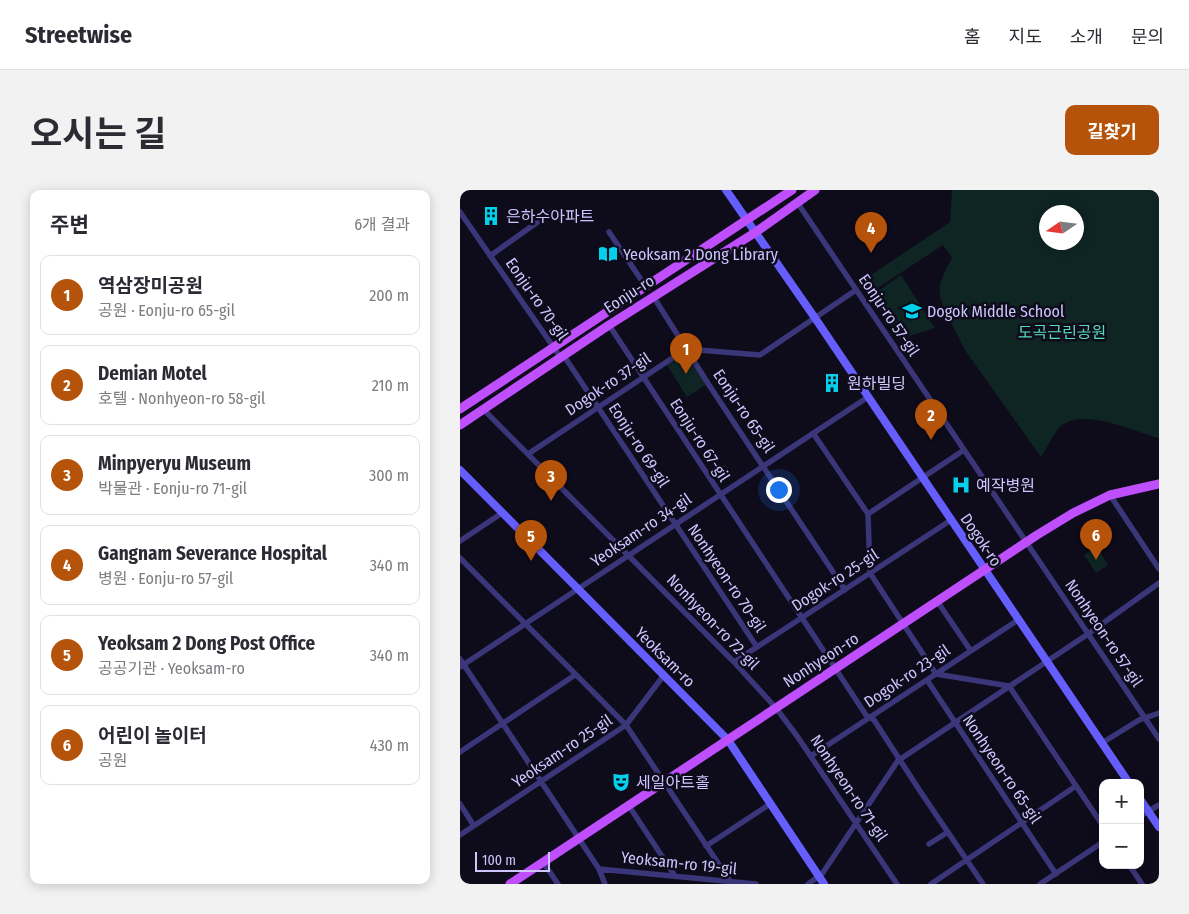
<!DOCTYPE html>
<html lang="ko">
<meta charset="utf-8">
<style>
:root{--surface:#fff;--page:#f2f2f3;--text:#2b2b33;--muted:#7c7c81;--line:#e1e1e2;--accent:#b45309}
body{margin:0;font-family:"Fira Sans Condensed","Noto Sans KR",sans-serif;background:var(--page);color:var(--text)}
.controls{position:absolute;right:15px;bottom:15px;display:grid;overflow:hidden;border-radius:10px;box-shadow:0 2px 12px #0003}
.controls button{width:45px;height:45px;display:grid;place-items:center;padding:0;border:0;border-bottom:1px solid var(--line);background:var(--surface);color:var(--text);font:25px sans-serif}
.compass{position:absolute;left:579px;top:15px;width:45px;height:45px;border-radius:50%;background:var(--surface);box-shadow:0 2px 12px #0003;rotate:257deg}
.scale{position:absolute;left:15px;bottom:12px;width:75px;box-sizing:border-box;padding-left:5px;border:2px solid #cdc6fe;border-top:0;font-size:14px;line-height:18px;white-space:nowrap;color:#cdc6fe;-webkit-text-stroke:4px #0e0b1b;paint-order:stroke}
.you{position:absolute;left:318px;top:299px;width:18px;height:18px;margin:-12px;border:4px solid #fff;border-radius:50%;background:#1a73e8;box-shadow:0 0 0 8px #1a73e833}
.badge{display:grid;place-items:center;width:32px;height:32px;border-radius:50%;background:var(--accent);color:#fff;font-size:16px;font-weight:700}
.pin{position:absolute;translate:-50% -41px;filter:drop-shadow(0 1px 2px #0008)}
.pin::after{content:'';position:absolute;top:26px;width:18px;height:15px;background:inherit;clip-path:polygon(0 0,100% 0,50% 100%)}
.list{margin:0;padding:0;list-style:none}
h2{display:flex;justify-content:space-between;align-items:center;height:65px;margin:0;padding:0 20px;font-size:21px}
h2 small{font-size:16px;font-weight:400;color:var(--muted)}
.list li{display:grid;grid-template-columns:32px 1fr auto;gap:15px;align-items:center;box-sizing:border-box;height:80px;margin:0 10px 10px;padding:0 10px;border:1px solid var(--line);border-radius:10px}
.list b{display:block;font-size:19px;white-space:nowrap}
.list p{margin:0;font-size:16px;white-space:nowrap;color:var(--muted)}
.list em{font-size:16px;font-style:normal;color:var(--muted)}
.map{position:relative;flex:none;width:699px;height:694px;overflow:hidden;border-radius:10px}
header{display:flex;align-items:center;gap:30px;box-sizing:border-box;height:70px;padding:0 25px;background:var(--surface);border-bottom:1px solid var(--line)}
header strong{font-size:24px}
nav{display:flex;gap:28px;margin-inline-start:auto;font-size:18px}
.intro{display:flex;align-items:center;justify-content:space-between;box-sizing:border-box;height:120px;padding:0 30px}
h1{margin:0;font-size:35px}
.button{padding:12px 22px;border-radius:10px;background:var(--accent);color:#fff;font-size:18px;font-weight:700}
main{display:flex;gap:30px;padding:0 30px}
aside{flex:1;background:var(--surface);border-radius:10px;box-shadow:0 2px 12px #0003}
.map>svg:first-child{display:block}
</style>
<header>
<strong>Streetwise</strong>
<nav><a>홈</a><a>지도</a><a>소개</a><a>문의</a></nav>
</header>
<div class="intro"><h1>오시는 길</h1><a class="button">길찾기</a></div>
<main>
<aside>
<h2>주변<small>6개 결과</small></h2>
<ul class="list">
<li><span class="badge">1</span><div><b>역삼장미공원</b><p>공원 · Eonju-ro 65-gil</p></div><em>200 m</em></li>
<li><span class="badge">2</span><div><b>Demian Motel</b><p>호텔 · Nonhyeon-ro 58-gil</p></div><em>210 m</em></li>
<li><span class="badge">3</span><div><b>Minpyeryu Museum</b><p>박물관 · Eonju-ro 71-gil</p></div><em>300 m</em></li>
<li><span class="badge">4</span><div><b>Gangnam Severance Hospital</b><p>병원 · Eonju-ro 57-gil</p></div><em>340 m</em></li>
<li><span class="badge">5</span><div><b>Yeoksam 2 Dong Post Office</b><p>공공기관 · Yeoksam-ro</p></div><em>340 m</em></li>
<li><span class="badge">6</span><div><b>어린이 놀이터</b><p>공원</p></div><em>430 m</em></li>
</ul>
</aside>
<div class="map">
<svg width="699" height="694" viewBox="0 0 699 694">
<rect width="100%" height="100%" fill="#0e0b1b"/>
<path fill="#0e2524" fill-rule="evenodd" d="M492,0h207v248c-24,-6 -78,-32 -99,-11 -7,8 -13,20 -19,30l-74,-104c-5,-9 -27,-50 -27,-58 -2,-13 6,-26 12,-37l-9,-13 -76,50 -8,-12 91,-61zM586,22h30v30h-30z
M441,85l34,53 -35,11 -29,-43z
M224,163l23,31 -20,13 -20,-32z
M637,357l11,18 -12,8 -12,-18z"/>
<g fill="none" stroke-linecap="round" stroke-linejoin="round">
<path stroke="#3a3679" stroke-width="5.5" d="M337,12l362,537
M0,22l101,146
M149,42l37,55
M30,66l63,-45
M193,106l56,89 136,205
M149,135l257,390 8,5 46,71 63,93
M104,166l193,291
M24,220l250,252 42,46 21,28 100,148
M353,243l55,81 2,59 66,101 73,12 94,140
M68,264l158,-105 74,6 96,-65
M650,305l49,74
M408,324l96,-64
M0,351l42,-28
M0,368l166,167 104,156v3
M477,411l34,50
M0,469l139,210 6,15
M274,472l217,-142
M0,477l408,-270
M467,490l129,194
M642,553l37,-23 20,-7
M0,562l115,-77
M351,566l207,-136
M439,570l189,-126 71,-51
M0,614l14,22
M169,616l46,70
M680,626l19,-11
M0,645l166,-110 38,-50
M469,654l19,-12
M246,656l64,-42
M83,672l15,22
M669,675l13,19
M139,679l157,15
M360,687l79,-118
M348,694l11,-8
M471,694l145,-98
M580,694l63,-42"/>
<path stroke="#655efd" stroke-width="8" d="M266,0l89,128 314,465
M0,280l268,270 96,144
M680,609l19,28"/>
<path stroke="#bf4efc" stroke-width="9" d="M0,219l332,-219
M0,235l149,-100 147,-93 59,-42
M50,694l527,-349 36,-22 37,-18 49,-11"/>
</g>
<defs>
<g id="building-bare" transform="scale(1.5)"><path d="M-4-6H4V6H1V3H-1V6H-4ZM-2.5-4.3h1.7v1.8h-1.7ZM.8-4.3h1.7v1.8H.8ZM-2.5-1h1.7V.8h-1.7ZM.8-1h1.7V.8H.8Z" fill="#03d1ec" stroke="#0e0b1b" stroke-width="2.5" paint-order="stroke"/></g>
<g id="library-bare" transform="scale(1.5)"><path d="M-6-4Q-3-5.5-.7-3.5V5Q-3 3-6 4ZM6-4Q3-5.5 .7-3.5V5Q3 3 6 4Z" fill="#03d1ec" stroke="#0e0b1b" stroke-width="2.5" paint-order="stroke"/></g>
<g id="school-bare" transform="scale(1.5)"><path d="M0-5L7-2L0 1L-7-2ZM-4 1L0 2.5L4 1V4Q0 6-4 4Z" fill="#03d1ec" stroke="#0e0b1b" stroke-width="2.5" paint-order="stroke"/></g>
<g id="hospital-bare" transform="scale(1.5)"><path d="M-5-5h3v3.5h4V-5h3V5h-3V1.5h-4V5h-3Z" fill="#03d1ec" stroke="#0e0b1b" stroke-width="2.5" paint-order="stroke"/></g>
<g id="theatre-bare" transform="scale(1.5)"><path d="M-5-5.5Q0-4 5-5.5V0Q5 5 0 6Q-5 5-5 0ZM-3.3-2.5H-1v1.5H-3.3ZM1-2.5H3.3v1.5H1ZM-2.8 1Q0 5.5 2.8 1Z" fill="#03d1ec" stroke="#0e0b1b" stroke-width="2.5" paint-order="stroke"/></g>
</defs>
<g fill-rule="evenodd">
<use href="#building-bare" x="31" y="26"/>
<use href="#library-bare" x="148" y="64"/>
<use href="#school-bare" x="452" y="121"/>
<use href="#building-bare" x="372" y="193"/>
<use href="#hospital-bare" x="501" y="295"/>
<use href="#theatre-bare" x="161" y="592"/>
</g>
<g text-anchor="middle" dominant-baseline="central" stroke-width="5" stroke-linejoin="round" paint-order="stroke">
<g font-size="16" fill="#cdc6fe" stroke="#0e0b1b" text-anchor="start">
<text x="46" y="26">은하수아파트</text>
<text x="163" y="64">Yeoksam 2 Dong Library</text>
<text x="467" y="121">Dogok Middle School</text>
<text x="387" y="193">원하빌딩</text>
<text x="516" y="295">예작병원</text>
<text x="176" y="592">세일아트홀</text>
</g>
<g font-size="16" fill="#cdc6fe" stroke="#0e0b1b">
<text transform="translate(169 104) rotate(-33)">Eonju-ro</text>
<text transform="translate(77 109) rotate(55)">Eonju-ro 70-gil</text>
<text transform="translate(429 125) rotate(56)">Eonju-ro 57-gil</text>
<text transform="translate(148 194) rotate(-34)">Dogok-ro 37-gil</text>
<text transform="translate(284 221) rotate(56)">Eonju-ro 65-gil</text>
<text transform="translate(240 250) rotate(57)">Eonju-ro 67-gil</text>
<text transform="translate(179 255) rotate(57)">Eonju-ro 69-gil</text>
<text transform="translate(181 340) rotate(-34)">Yeoksam-ro 34-gil</text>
<text transform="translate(521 350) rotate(56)">Dogok-ro</text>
<text transform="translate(267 388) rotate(56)">Nonhyeon-ro 70-gil</text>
<text transform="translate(375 390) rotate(-33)">Dogok-ro 25-gil</text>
<text transform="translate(253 432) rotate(46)">Nonhyeon-ro 72-gil</text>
<text transform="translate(644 443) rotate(56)">Nonhyeon-ro 57-gil</text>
<text transform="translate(205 467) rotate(45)">Yeoksam-ro</text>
<text transform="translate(361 470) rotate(-33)">Nonhyeon-ro</text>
<text transform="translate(447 486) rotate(-34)">Dogok-ro 23-gil</text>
<text transform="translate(102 561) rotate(-34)">Yeoksam-ro 25-gil</text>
<text transform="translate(542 579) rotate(56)">Nonhyeon-ro 65-gil</text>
<text transform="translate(389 598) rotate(56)">Nonhyeon-ro 71-gil</text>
<text transform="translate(219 673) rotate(6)">Yeoksam-ro 19-gil</text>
</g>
<g font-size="16" fill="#54dcbc" stroke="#0e0b1b">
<text x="602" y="142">도곡근린공원</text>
</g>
</g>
</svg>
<div class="controls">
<button>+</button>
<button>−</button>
</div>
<svg class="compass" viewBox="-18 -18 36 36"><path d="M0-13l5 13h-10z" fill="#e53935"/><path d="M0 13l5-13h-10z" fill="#7c7c81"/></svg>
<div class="scale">100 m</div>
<div class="you"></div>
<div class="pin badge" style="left:226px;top:184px">1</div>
<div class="pin badge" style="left:471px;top:250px">2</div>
<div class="pin badge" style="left:91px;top:311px">3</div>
<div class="pin badge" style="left:411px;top:63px">4</div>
<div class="pin badge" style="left:71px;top:371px">5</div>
<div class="pin badge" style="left:636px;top:370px">6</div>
</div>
</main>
